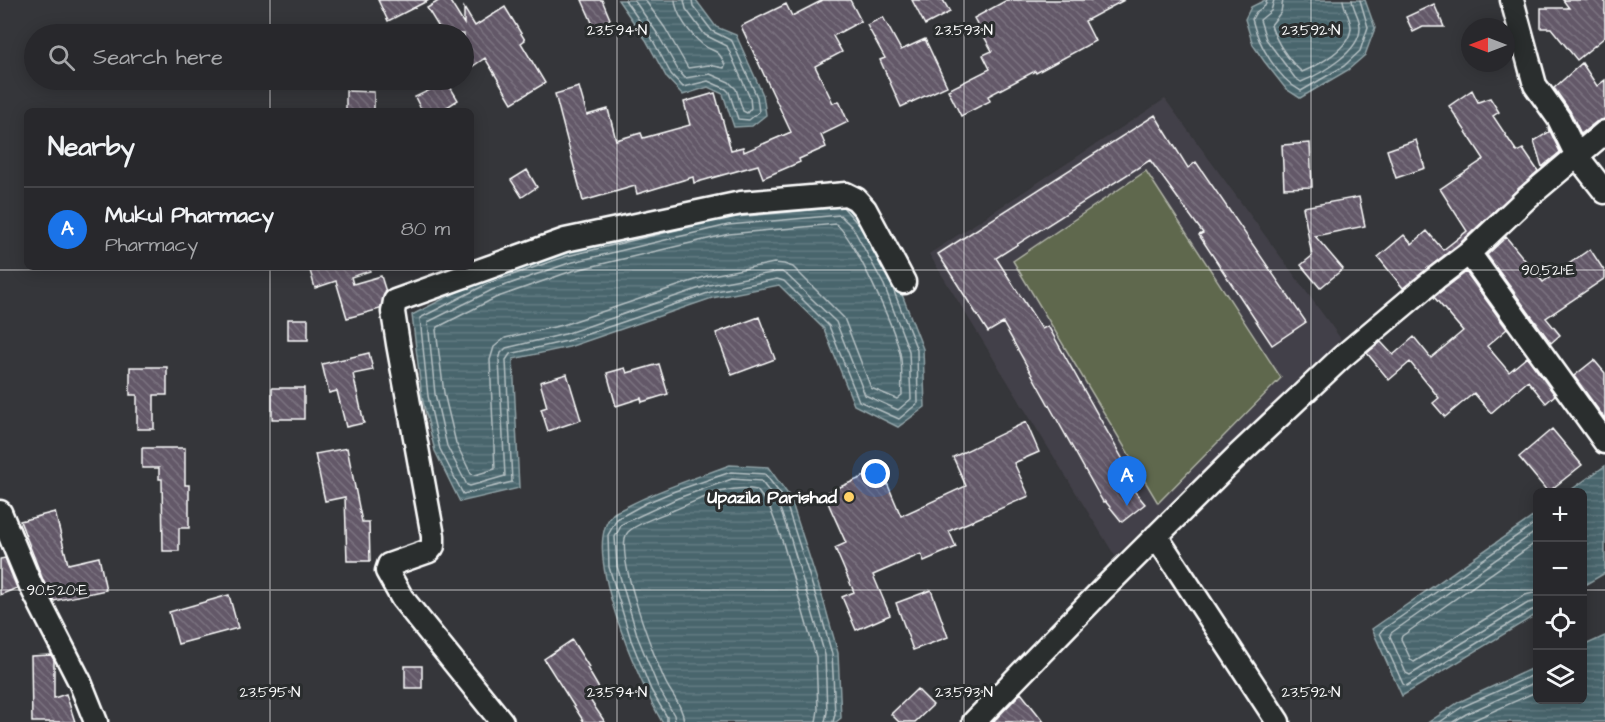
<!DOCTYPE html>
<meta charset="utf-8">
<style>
:root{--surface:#28282c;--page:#303034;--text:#f1f3f6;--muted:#a5a6a9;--line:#444448;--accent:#1a73e8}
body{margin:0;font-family:"Architects Daughter",sans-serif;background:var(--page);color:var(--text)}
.controls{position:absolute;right:18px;bottom:18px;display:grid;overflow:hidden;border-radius:9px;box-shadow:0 3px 15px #0003}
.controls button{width:54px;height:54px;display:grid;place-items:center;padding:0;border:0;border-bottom:2px solid var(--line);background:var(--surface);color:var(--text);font:30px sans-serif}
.compass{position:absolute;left:1461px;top:18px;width:54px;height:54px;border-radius:50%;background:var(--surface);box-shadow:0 3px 15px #0003;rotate:270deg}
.you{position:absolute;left:876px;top:474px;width:21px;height:21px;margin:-15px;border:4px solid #fff;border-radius:50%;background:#1a73e8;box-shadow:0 0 0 9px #1a73e833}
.badge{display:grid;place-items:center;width:39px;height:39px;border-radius:50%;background:var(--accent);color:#fff;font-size:20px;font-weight:700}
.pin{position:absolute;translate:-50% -50px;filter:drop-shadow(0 2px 3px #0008)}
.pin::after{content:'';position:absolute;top:32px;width:21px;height:18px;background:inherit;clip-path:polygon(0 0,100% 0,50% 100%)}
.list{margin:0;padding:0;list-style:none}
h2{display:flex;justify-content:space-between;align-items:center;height:78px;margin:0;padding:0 24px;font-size:26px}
h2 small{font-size:20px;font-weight:400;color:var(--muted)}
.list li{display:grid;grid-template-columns:39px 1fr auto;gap:18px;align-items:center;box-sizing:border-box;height:84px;padding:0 24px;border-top:2px solid var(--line)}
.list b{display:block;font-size:22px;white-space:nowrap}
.list p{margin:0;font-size:20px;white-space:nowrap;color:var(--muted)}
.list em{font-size:20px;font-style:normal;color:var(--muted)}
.icon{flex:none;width:33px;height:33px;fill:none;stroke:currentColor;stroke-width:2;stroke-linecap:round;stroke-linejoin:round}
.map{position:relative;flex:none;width:1605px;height:722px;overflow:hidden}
.search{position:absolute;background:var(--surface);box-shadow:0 3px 15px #0003;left:24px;top:24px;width:450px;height:66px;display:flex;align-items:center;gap:15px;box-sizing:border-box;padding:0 21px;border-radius:33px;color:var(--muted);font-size:22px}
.panel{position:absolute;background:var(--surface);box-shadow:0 3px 15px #0003;left:24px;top:108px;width:450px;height:162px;border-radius:9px}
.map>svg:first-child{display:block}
</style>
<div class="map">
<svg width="1605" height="722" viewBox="0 0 1605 722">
<defs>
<pattern id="water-rules" width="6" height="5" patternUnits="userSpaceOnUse" patternTransform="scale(1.5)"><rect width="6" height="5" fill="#48656c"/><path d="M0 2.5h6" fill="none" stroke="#637c82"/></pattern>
<pattern id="building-back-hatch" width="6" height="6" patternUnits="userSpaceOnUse" patternTransform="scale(1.5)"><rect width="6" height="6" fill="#635968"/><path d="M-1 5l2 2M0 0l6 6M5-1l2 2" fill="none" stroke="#7a727f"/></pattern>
</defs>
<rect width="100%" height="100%" fill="#35363a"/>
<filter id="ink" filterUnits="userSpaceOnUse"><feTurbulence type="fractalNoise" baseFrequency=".0167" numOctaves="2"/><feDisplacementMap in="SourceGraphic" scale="12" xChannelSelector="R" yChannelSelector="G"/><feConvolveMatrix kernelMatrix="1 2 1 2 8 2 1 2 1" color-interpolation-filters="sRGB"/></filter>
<g filter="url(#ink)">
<path fill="#434048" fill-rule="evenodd" d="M1165,99l176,240 -226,217 -186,-302zM1155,115l27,44 -23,15 -9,-14 -153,98 30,49 -39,25 -50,-78zM1196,163l30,42 -28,20zM1232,213l73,108 -33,23 -73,-108zM1048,326l88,157 -33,19 -88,-157z"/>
<path fill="#5f674e" stroke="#afb3a6" stroke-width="1.5" d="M1146,171l135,207 -123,125 -145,-242z"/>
<path fill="url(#water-rules)" stroke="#91a3a7" stroke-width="1.5" d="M618,0h78l20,27 20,8 27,60 3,20 -14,11 -18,1 -11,-33 -15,-7 -25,8 -16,-17 -21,-38z
M1265,0h100l10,28 -10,27 -17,15 -48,28 -14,-9 -22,-28 -11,-16 -8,-26 6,-12z
M847,201l49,78 27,70 2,58 -27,20 -44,-22 -30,-76 -45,-44 -67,13 -143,49 -56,12 6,129 -59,14 -25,-51 -13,-54 -10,-82 74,-38 79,-27 161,-38z
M730,465l38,2 22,30 33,102 15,54 3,65 -5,4h-174c-21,-37 -83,-172 -50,-207 3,-4 11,-6 16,-9 32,-17 67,-28 102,-41z
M1605,466v107l-22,13 -1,-94h-14z
M1537,514v100l-135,82 -30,-67z
M1605,636v86h-176l30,-20 78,-36 1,34h44l1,-54z"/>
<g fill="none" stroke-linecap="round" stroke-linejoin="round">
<path stroke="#b6c1c4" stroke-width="1.5" d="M625,0l26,37 20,37 12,13 25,-6 18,8 3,3 9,27 11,1 10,-8 -2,-15 -25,-56 -20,-10 -19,-25 -1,-6
M634,0l23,33 21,37 7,8 25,-4 19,8 7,7 7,22 4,2 4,-5 -1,-10 -23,-52 -22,-11 -19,-26 -2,-9
M645,0l20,28 23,40 21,-3 15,3 1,-3c-8,-19 -11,-11 -23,-21 -12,-10 -26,-29 -27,-44
M1267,0l-2,6 -9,6 -4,7c6,25 26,60 49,72l43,-25 16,-15 8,-24 -8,-27
M1274,0l-3,11 -11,9 6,19 29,39 6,4c20,-8 60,-31 59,-55 0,-9 -7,-18 -8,-27
M1283,0l-2,12 -10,13c5,17 18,36 31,47 17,-7 48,-24 49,-44 0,-9 -7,-19 -8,-28
M840,215l13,13 31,57 25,66 2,48 -13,11 -33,-15 -29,-73 -48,-46 -6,-4h-6l-67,13 -144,49 -59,14 -5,5 -2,7 6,116 -35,10 -3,-1 -20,-39 -12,-52 -7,-72 64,-32 77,-27 159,-38z
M736,217l107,-10 15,17
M836,224c19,15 58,103 64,129 3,13 1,28 2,42l-5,4 -26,-11 -27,-70 -51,-51 -9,-3 -10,-1 -67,13 -144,49 -58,13 -11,9 -4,13 5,109 -20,6 -4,-1 -15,-31 -12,-50 -8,-63 2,-3 57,-29 77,-27 157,-37z
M685,228l-118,28 -78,27 -69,35 8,78 12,53 23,45 49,-12 -6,-122 4,-6 57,-13 144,-49 66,-13 7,2 45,45 30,75 40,18 19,-16 -1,-53 -24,-61
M1538,521l-156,109 -2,3 23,51 3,2 126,-76 6,-1
M1538,530l-147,103 -1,3 16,37 4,2 118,-72 10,-2
M1538,541l-136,95 -1,3 10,21 3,2 111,-67 13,-3
M667,722v-5l-16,-27 -20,-50 -22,-73 -1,-32 9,-16 29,-16 29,-12 56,-19 34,2 20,26 32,100 15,54 3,60 -2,8
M675,722l-1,-7 -16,-28 -20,-49 -21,-72 -2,-29 7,-13 56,-26 54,-19 29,2 17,22 13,37 34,115 2,57 -2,10
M684,722c-1,-16 -13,-28 -19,-41 -10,-22 -53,-132 -37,-149 9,-9 34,-17 46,-22 25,-10 56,-27 83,-20l13,18 13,35 33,114 2,53 -2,12
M1440,722l22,-15 76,-34
M1453,722l13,-8 72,-33
M1469,722l69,-31"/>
</g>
<path fill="url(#building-back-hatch)" stroke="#fff" stroke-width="1.5" d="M378,0h51l-41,21z
M440,0h9l15,24v-16l11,18 30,-19 20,33 -4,3 24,40 -33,20 -27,-45 -21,14v-38h-21l-16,-26z
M582,0h20l8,19 -16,8z
M823,0h27l11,21 -28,15 9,16 -27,14 18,37 6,-2 9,21 -27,13 5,12 -27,12 1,3 -37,16 -5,-13 -64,18 -1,-6 -56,17 -2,-8 -52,15 -28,-107 24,-7 8,28 21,-6 8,31 25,-7 2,5 47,-13 -6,-23 31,-9 16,57 12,-3 1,5 47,-20 -50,-106 45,-22 6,12z
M912,0h31l7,12 -25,13z
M1007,0h117l-39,21 10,20 -59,32 -1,-2 -47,25 2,5 -29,15 -13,-26 42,-21 -7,-14 9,-4 -18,-33z
M1563,0h42v37l-28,23 -26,-32h-10v-20h28z
M1434,4l10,23h-21l-10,5 -7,-15z
M883,17l18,33 24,-11 22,47 -46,21 -21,-47 5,-2 -18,-33z
M1582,63l15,23 8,-6v39l-9,3 -15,12 -11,-23 -16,-23z
M424,80h22l12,20 -17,11h-19l-7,-14 15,-7z
M1472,90l6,12 12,-4 9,14 -6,4 24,36 6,-3 15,22 -78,72 -57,45 -25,-31 26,-22 8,9 15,-13 16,19 24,-19 -27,-42 44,-30 -35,-53z
M346,91l28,1v19h-28z
M1155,115l33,53 8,-6 110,160 -34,23 -73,-110 4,-2 -53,-73 -154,98 46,71 6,-3 88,157 -6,3 15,18 -23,18 -17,-21 -2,1 -100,-179 -15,9 -50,-78z
M1548,127l12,25 -18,15 -8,-26 15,-9z
M1416,140l9,28 -29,10 -9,-28z
M1310,143l2,44 -28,1 -2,-43z
M527,170l10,17 -15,10 -11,-17z
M1359,197l6,29 -50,10 28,33 -23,19 -19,-23 11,-9 -9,-49z
M1506,237l37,45 47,-33 15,23v6l-59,40 14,17 -9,8 -64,-88z
M309,267h60l1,4 -19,6 2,7 28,-8 5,16 -6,17 -33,9 -11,-37 -21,7z
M1466,272l41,57 -20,17 22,26 18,-15 28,38 -9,8 -18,-22 -37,32 -17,-20 -29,24 -12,-14 6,-5 -29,-36 -21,18 -22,-27 14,-11 12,13 21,-18 17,21 32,-27 -29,-34z
M759,317l16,42 -43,16 -16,-42z
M288,319h20v21h-20z
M369,353l4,17 -20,4 11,49 -18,4 -9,-36 -8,2 -7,-29z
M1594,360l11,13v46l-31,-43z
M659,364l9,30 -26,8 -1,-4 -25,8 -9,-33 18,-5 2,5z
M130,367h37v28h-13v34h-17v-34h-7z
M567,374l14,46 -33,11 -7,-22 6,-2 -7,-25z
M272,388h32v31h-32z
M1026,422l13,30 -25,11 15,33 -80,35 7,16 -32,14 -3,-7 -48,21 17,40 -34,15 -14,-33 12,-5 -19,-44 11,-5 -22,-49 57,-25 20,47 65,-30 -13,-29z
M1552,429l30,36 -34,27 -29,-35z
M142,448h43v37h4v43h-10v23h-16l-1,-72h-3v-11h-17z
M347,448l15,74h7l1,39h-23l-2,-64 -20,4 -10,-47z
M55,512l13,52 31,-7 7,33 -52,11 -11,-21 -23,-59z
M5,558l12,30 -17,7v-36z
M931,590l17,47 -35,13 -17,-47z
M229,595l9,33 -60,16 -9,-32z
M572,640l17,27 -2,1 13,22 -12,7 17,25h-21l-40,-63z
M51,655l3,5v38l12,-4 9,28h-43l-1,-66z
M405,666h17v22h-17z
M917,689l16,16 -18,17h-16l-8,-8z
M1021,693l23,29h-51l24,-25z"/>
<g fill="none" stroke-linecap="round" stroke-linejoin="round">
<g stroke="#fff" stroke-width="27">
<path id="minor" d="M1512,0l23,85 24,34 18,37 28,36
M1469,253l136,189
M0,512l31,74 49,96 16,40
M1156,536l122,186
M502,722l-100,-124 -15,-27 2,-6 40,-14 4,-5v-10l-35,-192 -5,-32 2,-11 170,-61 176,-37 105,-9 10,5 9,10 39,73
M974,722l128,-132 136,-135 104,-98 94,-79 33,-25 59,-56 77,-65"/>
</g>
<use href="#minor" stroke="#2a2d2e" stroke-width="22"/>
</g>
</g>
<path fill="none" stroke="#fff" stroke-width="1.5" stroke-opacity="0.45" d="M270,0v34M617,0v722M964,0v722M1311,0v722M270,80v31M270,267v455M0,270h1605M0,590h1538M1582,590h23"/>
<circle fill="#ffd166" stroke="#2a2d2e" stroke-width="2" cx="849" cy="497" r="6"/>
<g text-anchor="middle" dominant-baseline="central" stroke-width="6" stroke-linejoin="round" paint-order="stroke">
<g font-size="18" font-weight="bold" fill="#fff" stroke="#2a2d2e" text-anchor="end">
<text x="837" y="497">Upazila Parishad</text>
</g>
</g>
<g font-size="15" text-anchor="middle" fill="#fff" stroke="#2a2d2e" stroke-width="6" stroke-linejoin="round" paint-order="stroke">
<text x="617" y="35">23.594°N</text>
<text x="964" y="35">23.593°N</text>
<text x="1311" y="35">23.592°N</text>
<text x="1548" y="275">90.521°E</text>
<text x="57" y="595">90.520°E</text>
<text x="270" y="697">23.595°N</text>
<text x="617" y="697">23.594°N</text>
<text x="964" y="697">23.593°N</text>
<text x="1311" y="697">23.592°N</text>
</g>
</svg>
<div class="controls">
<button>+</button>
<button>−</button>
<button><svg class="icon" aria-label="locate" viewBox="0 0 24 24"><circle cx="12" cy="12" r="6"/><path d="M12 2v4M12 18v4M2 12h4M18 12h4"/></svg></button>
<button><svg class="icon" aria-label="layers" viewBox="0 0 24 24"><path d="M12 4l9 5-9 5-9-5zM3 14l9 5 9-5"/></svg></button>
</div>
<svg class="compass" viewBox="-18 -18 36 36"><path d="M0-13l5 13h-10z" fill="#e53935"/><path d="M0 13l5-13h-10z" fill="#a5a6a9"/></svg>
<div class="you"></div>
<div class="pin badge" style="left:1127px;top:506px">A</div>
<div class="search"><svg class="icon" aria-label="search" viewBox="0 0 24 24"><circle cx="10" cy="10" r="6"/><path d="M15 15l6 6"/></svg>Search here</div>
<section class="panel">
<h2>Nearby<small></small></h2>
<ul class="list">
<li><span class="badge">A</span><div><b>Mukul Pharmacy</b><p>Pharmacy</p></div><em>80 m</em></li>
</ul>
</section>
</div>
